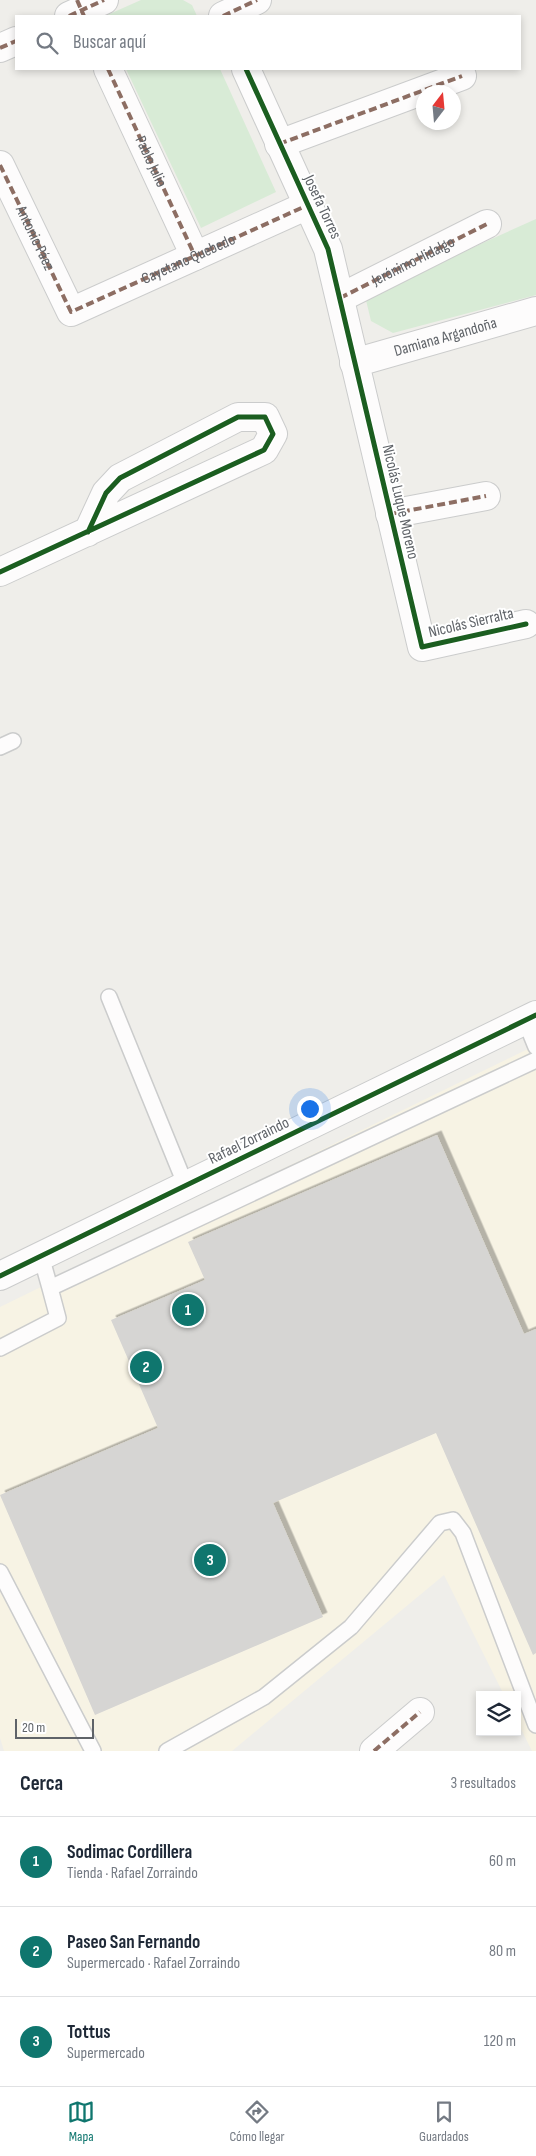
<!DOCTYPE html>
<html lang="es">
<meta charset="utf-8">
<style>
:root{--surface:#fff;--page:#f6f6f7;--text:#1f2937;--muted:#747a83;--line:#e0e1e3;--accent:#0f766e}
body{margin:0;font-family:"Sofia Sans Condensed",sans-serif;background:var(--page);color:var(--text)}
.controls{position:absolute;right:15px;bottom:15px;display:grid;overflow:hidden;border-radius:0px;box-shadow:0 2px 8px #0003}
.controls button{width:45px;height:45px;display:grid;place-items:center;padding:0;border:0;border-bottom:1px solid var(--line);background:var(--surface);color:var(--text);font:25px sans-serif}
.compass{position:absolute;left:416px;top:85px;width:45px;height:45px;border-radius:50%;background:var(--surface);box-shadow:0 2px 8px #0003;rotate:16deg}
.scale{position:absolute;left:15px;bottom:12px;width:79px;box-sizing:border-box;padding-left:5px;border:2px solid #5f6368;border-top:0;font-size:14px;line-height:18px;white-space:nowrap;color:#5f6368;-webkit-text-stroke:4px #fff;paint-order:stroke}
.you{position:absolute;left:309px;top:1108px;width:18px;height:18px;margin:-12px;border:4px solid #fff;border-radius:50%;background:#1a73e8;box-shadow:0 0 0 8px #1a73e833}
.badge{display:grid;place-items:center;width:32px;height:32px;border-radius:50%;background:var(--accent);color:#fff;font-size:16px;font-weight:700}
.pin{position:absolute;translate:-50% -50%;border:2px solid #fff;box-shadow:0 1px 5px #0006}
.list{margin:0;padding:0;list-style:none}
h2{display:flex;justify-content:space-between;align-items:center;height:65px;margin:0;padding:0 20px;font-size:21px}
h2 small{font-size:16px;font-weight:400;color:var(--muted)}
.list li{display:grid;grid-template-columns:32px 1fr auto;gap:15px;align-items:center;box-sizing:border-box;height:90px;padding:0 20px;border-top:1px solid var(--line)}
.list b{display:block;font-size:19px;white-space:nowrap}
.list p{margin:0;font-size:16px;white-space:nowrap;color:var(--muted)}
.list em{font-size:16px;font-style:normal;color:var(--muted)}
.icon{flex:none;width:28px;height:28px;fill:none;stroke:currentColor;stroke-width:2;stroke-linecap:round;stroke-linejoin:round}
.map{position:relative;flex:none;width:536px;height:1751px;overflow:hidden}
.search{position:absolute;background:var(--surface);box-shadow:0 2px 8px #0003;left:15px;right:15px;top:15px;height:55px;display:flex;align-items:center;gap:12px;box-sizing:border-box;padding:0 18px;border-radius:0px;color:var(--muted);font-size:19px}
.sheet{height:335px;background:var(--surface)}
nav{display:flex;justify-content:space-around;align-items:center;box-sizing:border-box;height:70px;border-top:1px solid var(--line);background:var(--surface);font-size:14px;color:var(--muted)}
nav a{display:grid;justify-items:center;gap:2px}
nav .on{color:var(--accent)}
.map>svg:first-child{display:block}
</style>
<div class="map">
<svg width="536" height="1751" viewBox="0 0 536 1751">
<defs>
<filter id="shadow"><feDropShadow dx="4.5" dy="-4.5" stdDeviation="0" flood-color="#0004"/></filter>
</defs>
<rect width="100%" height="100%" fill="#efeeea"/>
<path fill="#f7f3e4" d="M536,1045v706h-4l-15,-30v-26h-13l-60,-120 -212,176h-228l-4,-13v-431z"/>
<path fill="#d8ebd6" d="M141,0h42l9,5 5,11h-92z
M126,69h94l56,123 -75,36z
M536,219v76l-143,38 -22,-12 -6,-25z"/>
<path fill="#d6d5d3" filter="url(#shadow)" d="M437,1135l87,199 12,-5v324l-3,2 -97,-222 -163,70 50,114 -228,98 -95,-220 158,-67 -47,-108 94,-40 -17,-38z"/>
<g fill="none" stroke-linecap="round" stroke-linejoin="round">
<g stroke="#cbcccc" stroke-width="18">
<path id="service" d="M0,747l13,-6
M109,997l77,189
M525,1020l11,27
M41,1256l9,32 486,-228
M0,1348l58,-30 -8,-30
M0,1572l93,179
M167,1751l97,-54 87,-70 89,-104 13,-3 10,13 73,192"/>
</g>
<g stroke="#cbcccc" stroke-width="30">
<g id="minor">
<path d="M69,16l35,-16"/>
<path d="M223,16l34,-16"/>
<path d="M0,48l16,-7"/>
<path id="s1" d="M108,69l87,187"/>
<path d="M246,69l82,180 94,398 104,-23"/>
<path d="M279,144l183,-68"/>
<path d="M0,165l71,147 237,-107"/>
<path id="s2" d="M340,298l147,-74"/>
<path id="s3" d="M354,363l182,-52"/>
<path d="M390,514l96,-18"/>
<path d="M0,572l264,-122 9,-16 -8,-17h-27l-118,61 -14,15 -18,39"/>
<path d="M0,1276l536,-261"/>
<path d="M374,1751l46,-39"/>
</g>
</g>
<use href="#service" stroke="#fdfcfc" stroke-width="15"/>
<use href="#minor" stroke="#fdfcfc" stroke-width="28"/>
<g stroke="#8d6e63" stroke-width="4" stroke-dasharray="8 4" stroke-linecap="butt">
<path d="M77,0l7,16"/>
<path d="M69,16l35,-16"/>
<path d="M223,16l34,-16"/>
<path d="M0,48l16,-7"/>
<path d="M108,69l87,187"/>
<path d="M279,144l183,-68"/>
<path id="s4" d="M0,165l71,147 237,-107"/>
<path d="M340,298l147,-74"/>
<path d="M390,514l96,-18"/>
<path d="M374,1751l46,-39"/>
</g>
<g stroke="#fff" stroke-width="8">
<path id="cycleway" d="M246,69l82,180 94,398 104,-23
M0,572l264,-122 9,-16 -8,-17h-27l-118,61 -14,15 -18,39
M0,1276l536,-261"/>
</g>
<use href="#cycleway" stroke="#1b5e20" stroke-width="5"/>
</g>
<g text-anchor="middle" dominant-baseline="central" stroke-width="4" stroke-linejoin="round" paint-order="stroke">
<g font-size="16" fill="#5f6368" stroke="#fff">
<text stroke="none"><textPath href="#s1" startOffset="102">Pablo Julio</textPath></text>
<text transform="translate(322 207) rotate(65)">Josefa Torres</text>
<text stroke="none"><textPath href="#s4" startOffset="81">Antonio Páez</textPath></text>
<text stroke="none"><textPath href="#s4" startOffset="292">Cayetano Quebedo</textPath></text>
<text stroke="none"><textPath href="#s2" startOffset="82">Jerónimo Hidalgo</textPath></text>
<text stroke="none"><textPath href="#s3" startOffset="95">Damiana Argandoña</textPath></text>
<text transform="translate(400 502) rotate(77)">Nicolás Luque Moreno</text>
<text transform="translate(471 623) rotate(-13)">Nicolás Sierralta</text>
<text transform="translate(249 1141) rotate(-26)">Rafael Zorraindo</text>
</g>
</g>
</svg>
<div class="controls">
<button><svg class="icon" aria-label="layers" viewBox="0 0 24 24"><path d="M12 4l9 5-9 5-9-5zM3 14l9 5 9-5"/></svg></button>
</div>
<svg class="compass" viewBox="-18 -18 36 36"><path d="M0-13l5 13h-10z" fill="#e53935"/><path d="M0 13l5-13h-10z" fill="#747a83"/></svg>
<div class="scale">20 m</div>
<div class="you"></div>
<div class="pin badge" style="left:188px;top:1310px">1</div>
<div class="pin badge" style="left:146px;top:1367px">2</div>
<div class="pin badge" style="left:210px;top:1560px">3</div>
<div class="search"><svg class="icon" aria-label="search" viewBox="0 0 24 24"><circle cx="10" cy="10" r="6"/><path d="M15 15l6 6"/></svg>Buscar aquí</div>
</div>
<section class="sheet">
<h2>Cerca<small>3 resultados</small></h2>
<ul class="list">
<li><span class="badge">1</span><div><b>Sodimac Cordillera</b><p>Tienda · Rafael Zorraindo</p></div><em>60 m</em></li>
<li><span class="badge">2</span><div><b>Paseo San Fernando</b><p>Supermercado · Rafael Zorraindo</p></div><em>80 m</em></li>
<li><span class="badge">3</span><div><b>Tottus</b><p>Supermercado</p></div><em>120 m</em></li>
</ul>
</section>
<nav>
<a class="on"><svg class="icon" aria-label="map" viewBox="0 0 24 24"><path d="M3 6l6-2 6 2 6-2v14l-6 2-6-2-6 2zM9 4v14M15 6v14"/></svg>Mapa</a>
<a><svg class="icon" aria-label="directions" viewBox="0 0 24 24"><path d="M12 3l9 9-9 9-9-9zM9 14v-3h6M13 9l2 2-2 2"/></svg>Cómo llegar</a>
<a><svg class="icon" aria-label="saved" viewBox="0 0 24 24"><path d="M7 4h10v16l-5-4-5 4z"/></svg>Guardados</a>
</nav>
